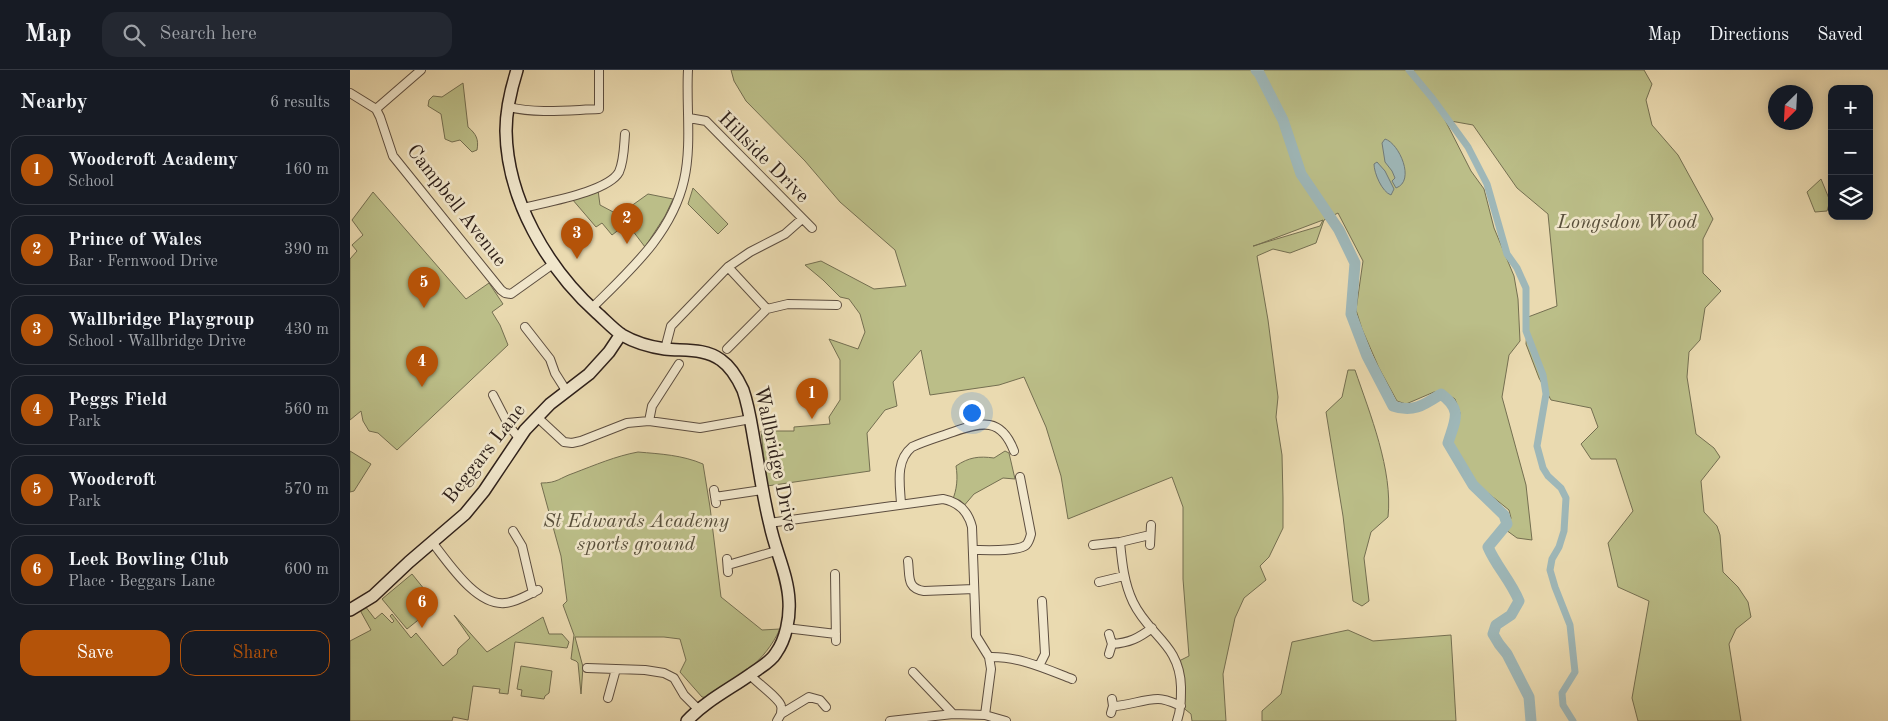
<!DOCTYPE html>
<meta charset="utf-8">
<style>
:root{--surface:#171b24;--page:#242831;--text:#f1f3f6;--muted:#9ea1a6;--line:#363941;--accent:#b45309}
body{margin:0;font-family:"Old Standard TT",serif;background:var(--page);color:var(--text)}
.controls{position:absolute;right:15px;top:15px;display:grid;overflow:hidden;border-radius:10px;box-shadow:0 2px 12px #0003}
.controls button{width:45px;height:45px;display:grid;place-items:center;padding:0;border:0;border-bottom:1px solid var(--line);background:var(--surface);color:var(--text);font:25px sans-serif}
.compass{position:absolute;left:1418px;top:15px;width:45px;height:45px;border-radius:50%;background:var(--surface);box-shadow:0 2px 12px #0003;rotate:204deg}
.you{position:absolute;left:621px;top:342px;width:18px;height:18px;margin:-12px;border:4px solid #fff;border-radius:50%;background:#1a73e8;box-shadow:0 0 0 8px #1a73e833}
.badge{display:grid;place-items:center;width:32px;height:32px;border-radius:50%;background:var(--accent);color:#fff;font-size:16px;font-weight:700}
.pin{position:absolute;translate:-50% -41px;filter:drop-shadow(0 1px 2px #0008)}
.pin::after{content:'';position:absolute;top:26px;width:18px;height:15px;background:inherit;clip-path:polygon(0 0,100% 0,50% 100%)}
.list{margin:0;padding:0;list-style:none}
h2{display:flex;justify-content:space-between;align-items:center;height:65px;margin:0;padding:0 20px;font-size:21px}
h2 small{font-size:16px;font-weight:400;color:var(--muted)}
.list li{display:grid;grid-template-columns:32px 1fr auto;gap:15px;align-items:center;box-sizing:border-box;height:70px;margin:0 10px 10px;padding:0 10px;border:1px solid var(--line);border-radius:15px}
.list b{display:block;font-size:19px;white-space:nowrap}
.list p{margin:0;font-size:16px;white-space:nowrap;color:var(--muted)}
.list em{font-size:16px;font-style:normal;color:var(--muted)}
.actions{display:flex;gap:10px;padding:15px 20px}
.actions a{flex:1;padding:11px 0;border:1px solid var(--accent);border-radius:15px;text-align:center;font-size:18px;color:var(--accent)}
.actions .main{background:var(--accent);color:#fff}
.icon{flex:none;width:28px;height:28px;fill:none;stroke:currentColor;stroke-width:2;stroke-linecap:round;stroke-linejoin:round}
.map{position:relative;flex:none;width:1538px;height:651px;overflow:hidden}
header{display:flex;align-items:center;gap:30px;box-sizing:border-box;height:70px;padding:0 25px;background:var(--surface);border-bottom:1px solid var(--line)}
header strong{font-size:24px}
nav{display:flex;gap:28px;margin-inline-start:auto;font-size:18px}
.search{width:350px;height:45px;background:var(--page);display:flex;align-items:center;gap:12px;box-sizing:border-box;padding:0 18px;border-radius:15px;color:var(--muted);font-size:19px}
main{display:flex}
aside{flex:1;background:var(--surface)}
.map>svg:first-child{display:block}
</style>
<header>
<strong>Map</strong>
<div class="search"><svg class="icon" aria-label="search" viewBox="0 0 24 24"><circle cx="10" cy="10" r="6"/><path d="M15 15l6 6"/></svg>Search here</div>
<nav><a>Map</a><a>Directions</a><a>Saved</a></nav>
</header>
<main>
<aside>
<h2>Nearby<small>6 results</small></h2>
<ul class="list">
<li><span class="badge">1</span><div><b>Woodcroft Academy</b><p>School</p></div><em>160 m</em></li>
<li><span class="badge">2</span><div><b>Prince of Wales</b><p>Bar · Fernwood Drive</p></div><em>390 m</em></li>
<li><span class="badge">3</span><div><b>Wallbridge Playgroup</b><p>School · Wallbridge Drive</p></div><em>430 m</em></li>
<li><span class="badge">4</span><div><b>Peggs Field</b><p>Park</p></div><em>560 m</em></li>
<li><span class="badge">5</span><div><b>Woodcroft</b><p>Park</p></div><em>570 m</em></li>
<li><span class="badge">6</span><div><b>Leek Bowling Club</b><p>Place · Beggars Lane</p></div><em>600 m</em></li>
</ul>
<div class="actions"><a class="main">Save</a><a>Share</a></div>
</aside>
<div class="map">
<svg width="1538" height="651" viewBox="0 0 1538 651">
<rect width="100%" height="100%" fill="#eadab0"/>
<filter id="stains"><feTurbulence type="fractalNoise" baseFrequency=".004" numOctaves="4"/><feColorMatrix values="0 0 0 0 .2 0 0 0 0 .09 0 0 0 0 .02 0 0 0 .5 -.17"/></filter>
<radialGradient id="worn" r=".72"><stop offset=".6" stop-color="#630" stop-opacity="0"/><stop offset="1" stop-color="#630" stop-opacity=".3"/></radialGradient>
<path fill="#bbbe88" stroke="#746f51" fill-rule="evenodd" d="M381,0h913l8,14 -6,16 6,25 26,30 35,64 -10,20v34l18,18 -16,17 -5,32 -11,12 -2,25 9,57 18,14 6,9 -19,24 3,31 13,14 3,9 3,37 15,15 10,15 3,15 -15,12 -7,15 12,77h-103l-6,-23 17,-97 -31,-14 -10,-44 25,-32 -17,-52h-25l-10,-15 17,-17 -7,-19 -40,-8 -12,-22 -13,-34 2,-27 29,-11 -9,-92 -31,-26 -44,-63 -28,-5 26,51 13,18 10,39 20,48 4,23 2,42 -11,14 -7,42 24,88 6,55 -15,-2 -11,-8 5,-12 -2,-8 -31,-25 -26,-41 8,-31 -5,-14 -11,-7h-10l-28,12 -9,-3 -18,-33 -17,-39 -6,-19 7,-49 -25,-48 -14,7 -8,23 -26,10 -17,-4 -16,7 11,64 10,77 -2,20 6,38 1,43v30l-14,29 -9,9 6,14 -22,18 -9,20 -12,56 3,47h-34l-1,-7 -10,-8 -4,-44 12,-6 -6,-77v-72l-11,-30 -104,42 -7,-43 -15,-49 -22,-50 -25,8 -69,10 -9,-45 -28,32 4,24 -12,4 -18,23 3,38 -103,15 -6,-55h33v-4l36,-3 -1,-7 11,-17v-40l-11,-21 29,10 7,-17 -5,-18 -11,-15 -9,-2 -17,-17 -18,-15 16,-4 53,28 32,-3 -11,-36 -55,-48 -35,-41 -59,-60 -12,-20zM973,150l-3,6 -67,20h1z
M113,13l5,44c8,7 11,12 9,23l-5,2 -12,-12 -8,2 -7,-3 -4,-25 -13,-8 1,-6 4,-4 9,1z
M1471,109l9,22 -3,10 -12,1 -8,-20z
M343,118l35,36 -10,10 -30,-30z
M248,120l2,15 17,9 8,11 -13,10 -10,-12 -6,4 -24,-28z
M23,122l93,107 23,-16 14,21 -11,8 8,13 8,20 -111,105 -19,-17 -9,-2 -6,-10 -2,-10 -11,9v-161l7,-8 -5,-6 11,-10 -11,-15z
M298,124l25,5 -8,17 -20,31 -25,-33z
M998,300h7c15,44 38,100 33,147l-17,15 -7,26 5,43 -7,5 -9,-5 -10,-85 -17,-104 16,-15z
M0,381l21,13 -17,27 -4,1z
M655,381l4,2 6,26 -12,-1 -29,16 -12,14 -10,-7c5,-11 6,-23 4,-35 13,-9 23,-10 38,-8z
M288,382c23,2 44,3 65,12l7,43 11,90 41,33 18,-1c-16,34 -41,48 -71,69l-7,-1 -22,-25 6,-12 -6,-21 -16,-2h-89l8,30 -2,27 -3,-31 -2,-2 -5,-2 3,-24 -11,-30 4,-4 -6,-45 -20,-73c17,0 18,-5 33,-10 21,-8 42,-17 64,-21z
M62,504l25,31 -30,24 -25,-30z
M15,536l10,13 7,-6 10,10 2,-2 -4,-5 2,-2 19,24 5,-5 27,33 14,-12 1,-5 12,-11 -16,-23 33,37 56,-35 6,17h13l7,8 -2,6 -52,-6 -7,52 -9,-1 1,-4 -27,-3 -5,34 -15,-3 -1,4h-102v-80l21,-11 -10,-18 1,-5z
M998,560l25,11 78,-6 5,86h-194v-10l19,-17 11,-52z
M171,596l31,5 -3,22 -4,3 -1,3 -23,-3 1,-6 -5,-1z"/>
<path fill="#9eb7b8" stroke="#717b79" d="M1035,69c14,4 31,42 11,49l-4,-7 3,-3 -3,-7 -7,-9 -3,-19z
M1027,92l8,9 9,18 -3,6c-9,-3 -17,-22 -17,-31z"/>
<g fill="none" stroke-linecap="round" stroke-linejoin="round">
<path stroke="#9eb7b8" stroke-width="7" d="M1059,0l24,29 35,48 19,37 20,70 10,14 9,20v43l17,44 3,19 -9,52 6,22 5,8 13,12 5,10 -2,33 -5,16 -7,12 -2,11 5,17 15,38 5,47 -13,21 1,12 10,16"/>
<path stroke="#9eb7b8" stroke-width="11" d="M906,0l3,3 24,47 18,54 38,56 16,33 -4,51 16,42 26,50c20,7 31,-1 48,-12 22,16 14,26 7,49l25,42 31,30 3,9 -19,23c8,19 23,34 31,54l-8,14 -15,10 -3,9 6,10 8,10 22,43 2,24"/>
<g stroke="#5d4e40" stroke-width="10">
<path id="street" d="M0,23l26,16 4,8 13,39 108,134 4,3 6,1 42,-30
M158,37c30,7 61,3 91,2v-39
M26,39l45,-39
M339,48l17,3 106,107
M173,138c23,-6 85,-16 96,-36 5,-11 5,-26 6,-38
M378,197l39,42
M242,238c37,-37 80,-74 92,-128 8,-35 2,-74 4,-110
M175,257l25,32 5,14 12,19
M315,279l6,-23 57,-59 22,-15 35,-18 17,-15
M377,279l40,-40 21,-5 49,1
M143,325l16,31 10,12
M187,347l27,25 8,1 9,-2 46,-18 22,-2 51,7 51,-9
M299,351l3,-15 27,-42
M364,420l2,13
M365,427l47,-7
M551,434c-1,-20 -6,-43 11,-57 13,-6 27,-10 41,-15 29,-10 48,-15 61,19
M419,453l174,-24c16,3 25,12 29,28l4,109 13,21 2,12 -6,46
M163,461l9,15 11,47
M82,472c16,20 44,64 73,61 12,-1 22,-8 33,-13
M770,472c2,21 4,41 13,60 16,34 47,42 48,85 0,13 0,22 -4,34
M743,475l27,-3 30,-7
M800,475l1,-20
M623,480c11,0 44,2 53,-5 3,-3 4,-7 5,-11l-11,-57
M377,489l1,13
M558,491c2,15 -2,27 16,30l50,-2
M378,495l48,-14
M485,504l1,67
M749,512l25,-6
M436,558l50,6
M759,564l3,10 -3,10
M762,574c17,-1 27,-6 40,-16
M639,587c29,-1 57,12 83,22
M689,596l6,-12 -3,-53
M237,598l58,2 19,3 10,5 10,17 15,15
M563,602l40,42
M400,605c6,7 30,24 31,31 1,2 0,5 0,8
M258,628l8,-29
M763,636c15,0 30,-7 45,-7 8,0 16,4 23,7
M761,643l2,-7 -1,-7
M427,651l4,-7 28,-17 11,3 6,7
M540,651l63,-7 32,1 21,6"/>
</g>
<g stroke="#2e201a" stroke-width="14">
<path id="secondary" d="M167,0c-6,19 -11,40 -11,61 1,68 41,137 91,182 8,7 16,16 25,22 12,7 29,12 43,14 19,2 40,-1 56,11 10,7 17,19 22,30 7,20 9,41 13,61 4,25 8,50 14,74 5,25 18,50 19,76 1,17 -3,38 -13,52 -5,9 -17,15 -25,21 -21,15 -47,28 -64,47
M0,540l23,-14 36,-34 56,-48 19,-23 41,-61 25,-26 39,-30 20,-22 12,-18"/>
</g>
<use href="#street" stroke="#f1e7cc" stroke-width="8"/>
<use href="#secondary" stroke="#f1e7cc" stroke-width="11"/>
</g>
<g text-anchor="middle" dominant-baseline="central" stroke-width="5" stroke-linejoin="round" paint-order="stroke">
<g font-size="20" fill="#2e201a" stroke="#f1e7cc">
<text transform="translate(413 88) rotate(45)">Hillside Drive</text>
<text transform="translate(106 136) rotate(52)">Campbell Avenue</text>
<text transform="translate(135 384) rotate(-52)">Beggars Lane</text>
<text transform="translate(425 389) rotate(78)">Wallbridge Drive</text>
</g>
<g font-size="20" font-style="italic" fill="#584f3b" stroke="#f1e7cc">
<text x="1277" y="153">Longsdon Wood</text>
<text x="286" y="452">St Edwards Academy<tspan x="286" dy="23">sports ground</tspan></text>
</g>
</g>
<rect width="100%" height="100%" filter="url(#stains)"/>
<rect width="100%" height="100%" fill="url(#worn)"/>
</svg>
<div class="controls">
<button>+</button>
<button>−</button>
<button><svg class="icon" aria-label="layers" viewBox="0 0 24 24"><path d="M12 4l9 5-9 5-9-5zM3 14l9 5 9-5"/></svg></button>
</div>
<svg class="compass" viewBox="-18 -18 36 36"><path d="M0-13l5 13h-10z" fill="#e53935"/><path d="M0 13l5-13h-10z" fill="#9ea1a6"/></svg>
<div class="you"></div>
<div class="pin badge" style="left:462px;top:349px">1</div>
<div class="pin badge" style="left:277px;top:174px">2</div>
<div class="pin badge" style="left:227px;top:189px">3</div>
<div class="pin badge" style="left:72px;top:317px">4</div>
<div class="pin badge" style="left:74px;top:238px">5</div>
<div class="pin badge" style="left:72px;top:558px">6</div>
</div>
</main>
